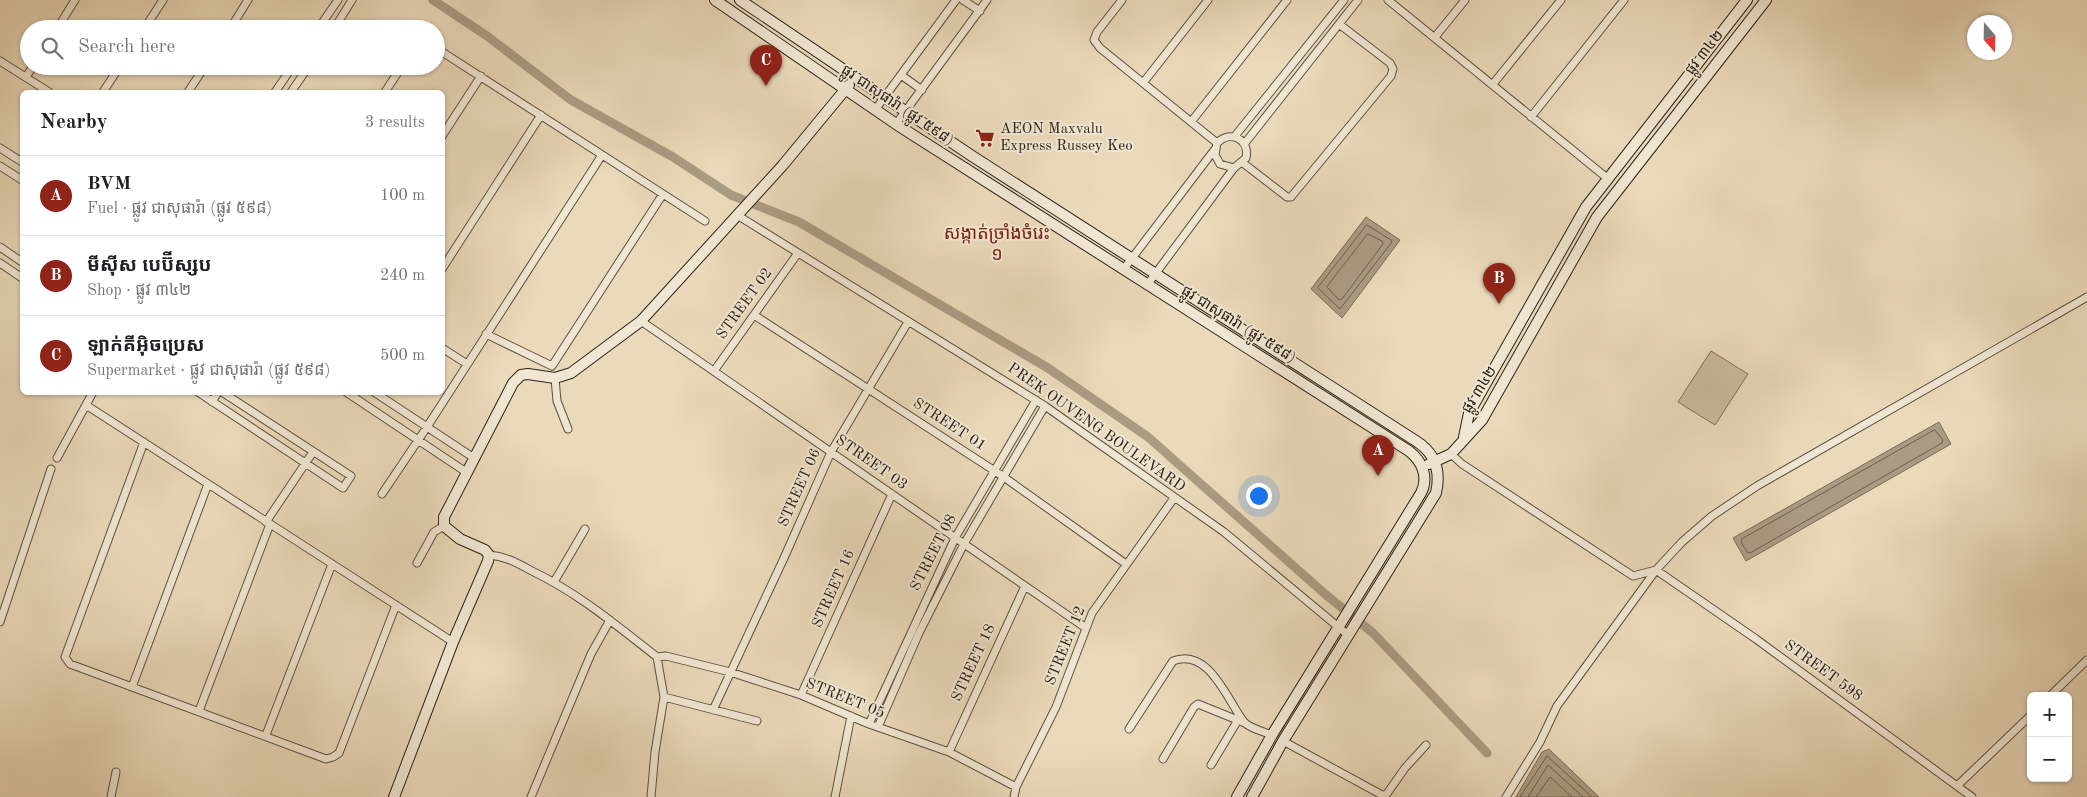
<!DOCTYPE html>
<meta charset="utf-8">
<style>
:root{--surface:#fff;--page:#f6f6f6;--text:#202124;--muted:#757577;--line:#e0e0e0;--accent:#8f2418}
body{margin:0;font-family:"Old Standard TT","Noto Sans Khmer",serif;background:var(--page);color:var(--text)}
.controls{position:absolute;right:15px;bottom:15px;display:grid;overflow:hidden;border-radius:8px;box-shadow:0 1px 4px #0004}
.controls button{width:45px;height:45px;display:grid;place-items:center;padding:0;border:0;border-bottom:1px solid var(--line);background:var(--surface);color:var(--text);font:25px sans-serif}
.compass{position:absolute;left:1967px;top:15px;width:45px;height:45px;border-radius:50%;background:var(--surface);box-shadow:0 1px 4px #0004;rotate:160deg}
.you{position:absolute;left:1258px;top:495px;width:18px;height:18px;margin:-12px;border:4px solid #fff;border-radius:50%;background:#1a73e8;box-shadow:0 0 0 8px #1a73e833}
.badge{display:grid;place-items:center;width:32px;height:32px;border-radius:50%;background:var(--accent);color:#fff;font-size:16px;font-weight:700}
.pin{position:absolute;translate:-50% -41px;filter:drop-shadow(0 1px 2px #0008)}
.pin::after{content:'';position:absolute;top:26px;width:18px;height:15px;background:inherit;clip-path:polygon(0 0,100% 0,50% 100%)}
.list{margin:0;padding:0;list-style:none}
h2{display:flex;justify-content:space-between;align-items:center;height:65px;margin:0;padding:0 20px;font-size:21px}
h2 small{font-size:16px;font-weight:400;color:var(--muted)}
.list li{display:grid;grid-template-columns:32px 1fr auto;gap:15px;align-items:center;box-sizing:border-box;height:80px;padding:0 20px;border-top:1px solid var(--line)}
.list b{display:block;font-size:19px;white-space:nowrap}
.list p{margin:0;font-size:16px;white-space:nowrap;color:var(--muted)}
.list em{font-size:16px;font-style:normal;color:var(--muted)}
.icon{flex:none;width:28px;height:28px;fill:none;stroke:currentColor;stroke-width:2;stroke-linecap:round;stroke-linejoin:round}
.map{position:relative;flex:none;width:2087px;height:797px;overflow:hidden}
.search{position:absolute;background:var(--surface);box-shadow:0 1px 4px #0004;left:20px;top:20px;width:425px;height:55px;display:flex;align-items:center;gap:12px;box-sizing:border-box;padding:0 18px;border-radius:28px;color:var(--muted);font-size:19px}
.panel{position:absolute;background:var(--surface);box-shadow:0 1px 4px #0004;left:20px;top:90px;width:425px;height:305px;border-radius:8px}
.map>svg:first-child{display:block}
</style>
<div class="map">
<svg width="2087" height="797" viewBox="0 0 2087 797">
<rect width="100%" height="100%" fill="#ead9ba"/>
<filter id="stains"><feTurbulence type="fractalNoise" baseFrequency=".004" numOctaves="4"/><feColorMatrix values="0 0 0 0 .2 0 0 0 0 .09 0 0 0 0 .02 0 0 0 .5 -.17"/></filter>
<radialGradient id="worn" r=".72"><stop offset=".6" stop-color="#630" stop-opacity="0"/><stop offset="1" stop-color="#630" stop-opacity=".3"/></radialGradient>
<path fill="#caba9e" stroke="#7c6e5a" d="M1711,351l37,23 -33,51 -37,-23z"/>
<path fill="#aa9b83" stroke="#786b58" d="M1366,217l34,23 -58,78 -31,-29z
M1939,422l12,22 -205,117 -13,-23z
M1549,749l50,48h-83l26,-45z"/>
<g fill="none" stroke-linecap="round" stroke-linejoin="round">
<path stroke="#6c5e4d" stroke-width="1" d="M1367,225l24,15 1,2 -52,67 -22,-21z
M1368,234l14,7 1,3 -41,55 -3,1 -12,-13z
M1935,430l8,10 -1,3 -192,110 -3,-1 -6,-10 1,-3z
M1520,797l27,-41 45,41
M1528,797l20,-32 35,32
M1536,797l14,-20 22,20"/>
<path stroke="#aa9b83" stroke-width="9" d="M433,0l54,36 84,64 102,57 58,38 68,27 249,146 100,69 177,157 48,39 114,120"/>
<g stroke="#5d5040" stroke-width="9">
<path id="street" d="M963,0l17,11
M1122,0l-25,32 -3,8 6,8 117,95
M1388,0l219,178
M57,29l18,-29
M144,29l19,-29
M230,29l18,-29
M318,29l20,-29
M334,29l18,-29
M1435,37l30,-37
M436,48l269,173
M0,61l49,31
M901,75l21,15
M26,77l7,-11
M1143,83l65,-83
M1493,84l68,-84
M103,92l17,-26
M188,92l17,-26
M275,92l18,-26
M291,92l18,-26
M385,92l17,-26
M875,110l81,-110
M1531,117l93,-117
M1191,122l96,-122
M896,124l91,-124
M442,136l39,-60
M1235,136l109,-136
M1245,143l113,-143
M0,148l22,14
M1243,163l44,34h4l100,-121 2,-7 -3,-6 -51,-39
M0,166l22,14
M737,215l308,191 179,126 124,103
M0,247l22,15
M0,263l22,15
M442,269l99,-154
M1123,270l92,-121
M1147,285l87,-117 12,-10c4,-18 -15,-29 -29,-15l-2,12 5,9 14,4
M754,315l247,160 125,89
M641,321l445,307
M486,334l66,32 111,-172
M442,348l25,16
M714,371l84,-118
M555,378l2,23 11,28
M198,392l145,96 8,-12 -129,-84
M346,392l120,80
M374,392l100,66
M212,402l6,-10
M86,405l367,237
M144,442l-79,215 5,7 256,95 7,-2 6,-4 57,-148
M1451,454l11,10 171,112 23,-6 100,69 216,158
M57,458l36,-66
M382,494l45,-67 175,-272
M266,522l47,-70
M489,555c16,1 28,8 43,16 46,22 84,54 125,86l7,40 -9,55 -4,45
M417,563l17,-31 10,-6
M554,582l31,-53
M0,622l51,-153
M657,657l9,-1 64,16 71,23 68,29 80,28 67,35
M132,687l76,-203
M801,695l91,-201
M2050,696l37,-36
M664,697l93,24
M713,710l71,-152 47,-106 77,-130
M199,711l71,-187
M869,724l86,-186 81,-138
M878,727l41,-94 45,-89 81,-138
M1129,729l44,-68c36,-14 54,39 71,61 5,6 20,10 28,13
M266,735l66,-171
M1283,741l99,54h4l19,-27 21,-23
M949,752l76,-166
M1163,759l31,-52 4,-3 47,19
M1211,765l27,-45
M1957,786l74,-71
M111,797l5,-25
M531,797l60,-143 19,-34
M835,797l16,-81
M1014,797l2,-10 40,-80 36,-94 82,-115
M1506,797l34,-55 17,-36 99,-136 26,-28 30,-26 45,-30 330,-189"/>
</g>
<g stroke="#2e2217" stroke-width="12">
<path id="secondary" d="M715,0l187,128 507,323c13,10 20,26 12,42l-149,242 -35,62
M740,0l232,156 444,285c19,12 25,30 20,52l-153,248 -31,56
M1464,437l5,-24 117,-206 161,-207
M1429,464l22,-10 31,-34 115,-203 169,-217
M394,797l59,-155 35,-81 1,-6 -4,-5 -25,-11 -16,-13v-9l69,-134 8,-8 7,-1 27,4 16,-5 70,-52 142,-156 66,-80"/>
</g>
<use href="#street" stroke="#f1e6d2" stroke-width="7"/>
<use href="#secondary" stroke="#f1e6d2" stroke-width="10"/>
</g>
<defs>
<g id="supermarket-bare" transform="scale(1.5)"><path d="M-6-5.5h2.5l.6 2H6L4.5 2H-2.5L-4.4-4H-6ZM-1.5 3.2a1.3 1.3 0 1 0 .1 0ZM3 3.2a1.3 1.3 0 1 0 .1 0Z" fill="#8f2418" stroke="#f1e6d2" stroke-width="2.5" paint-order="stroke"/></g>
</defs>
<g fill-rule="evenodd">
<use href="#supermarket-bare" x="985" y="138"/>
</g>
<g text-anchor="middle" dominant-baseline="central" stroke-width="4" stroke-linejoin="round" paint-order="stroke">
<g font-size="15" fill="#2e2217" stroke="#f1e6d2">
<text transform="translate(1705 53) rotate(-52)">ផ្លូវ ៣៤២</text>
<text transform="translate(897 106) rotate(34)">ផ្លូវ ជាសុផារ៉ា (ផ្លូវ ៥៩៨)</text>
<text transform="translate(745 304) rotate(-54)">STREET 02</text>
<text transform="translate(1238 325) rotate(32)">ផ្លូវ ជាសុផារ៉ា (ផ្លូវ ៥៩៨)</text>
<text transform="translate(1480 390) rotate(-58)">ផ្លូវ ៣៤២</text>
<text transform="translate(949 425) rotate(33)">STREET 01</text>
<text transform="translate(1096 428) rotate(35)">PREK OUVENG BOULEVARD</text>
<text transform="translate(871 463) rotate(35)">STREET 03</text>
<text transform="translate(800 488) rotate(-66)">STREET 06</text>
<text transform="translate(934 553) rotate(-63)">STREET 08</text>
<text transform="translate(834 589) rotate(-66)">STREET 16</text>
<text transform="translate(1066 646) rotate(-68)">STREET 12</text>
<text transform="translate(974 663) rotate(-65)">STREET 18</text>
<text transform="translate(1823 671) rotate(36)">STREET 598</text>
<text transform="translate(845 699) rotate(22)">STREET 05</text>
</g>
<g font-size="15" fill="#2e2217" stroke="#f1e6d2" text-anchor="start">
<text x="1000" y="129">AEON Maxvalu<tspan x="1000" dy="17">Express Russey Keo</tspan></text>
</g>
<g font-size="18" fill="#7a1f14" stroke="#f1e6d2">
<text x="997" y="234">សង្កាត់ច្រាំងចំរេះ<tspan x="997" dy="21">១</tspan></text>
</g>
</g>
<rect width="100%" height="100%" filter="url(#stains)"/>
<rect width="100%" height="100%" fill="url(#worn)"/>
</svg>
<div class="controls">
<button>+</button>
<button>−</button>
</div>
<svg class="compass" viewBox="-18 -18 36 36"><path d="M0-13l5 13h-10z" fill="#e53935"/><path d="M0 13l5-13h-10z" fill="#757577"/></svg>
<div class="you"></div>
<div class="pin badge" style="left:1378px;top:476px">A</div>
<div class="pin badge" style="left:1499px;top:304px">B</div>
<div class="pin badge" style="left:766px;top:86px">C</div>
<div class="search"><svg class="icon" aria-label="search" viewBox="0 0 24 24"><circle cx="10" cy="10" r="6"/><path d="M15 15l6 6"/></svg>Search here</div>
<section class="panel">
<h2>Nearby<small>3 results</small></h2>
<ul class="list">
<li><span class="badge">A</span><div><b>BVM</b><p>Fuel · ផ្លូវ ជាសុផារ៉ា (ផ្លូវ ៥៩៨)</p></div><em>100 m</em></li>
<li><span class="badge">B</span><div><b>មីសុីស បេប៊ីស្សប</b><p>Shop · ផ្លូវ ៣៤២</p></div><em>240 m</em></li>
<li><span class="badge">C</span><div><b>ឡាក់គីអ៊ិចប្រេស</b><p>Supermarket · ផ្លូវ ជាសុផារ៉ា (ផ្លូវ ៥៩៨)</p></div><em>500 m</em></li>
</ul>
</section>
</div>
